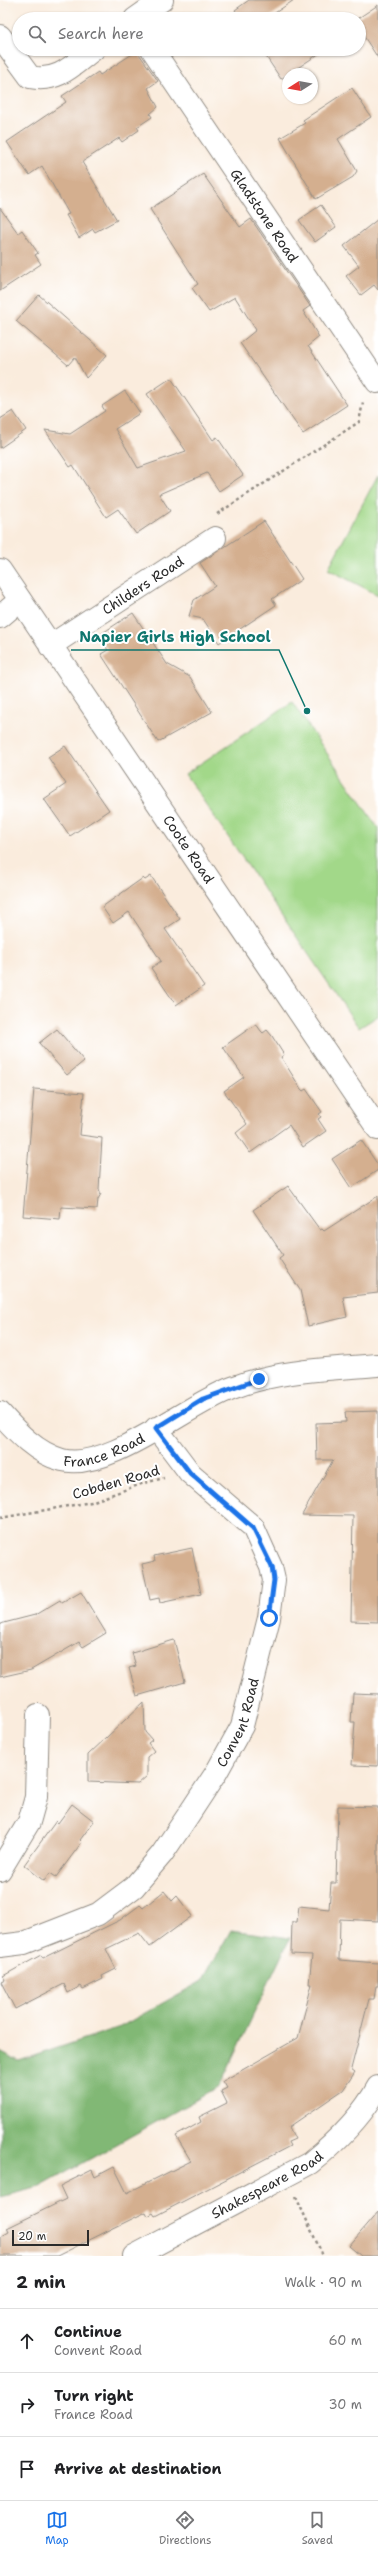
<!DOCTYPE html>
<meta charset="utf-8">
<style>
:root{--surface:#fff;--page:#f6f6f6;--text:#202124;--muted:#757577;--line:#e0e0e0;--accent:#1a73e8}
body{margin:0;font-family:"Shantell Sans",sans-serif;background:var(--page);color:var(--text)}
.compass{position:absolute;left:282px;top:68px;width:36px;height:36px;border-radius:50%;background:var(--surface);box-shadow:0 1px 3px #0004;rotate:259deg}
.scale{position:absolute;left:12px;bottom:10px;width:77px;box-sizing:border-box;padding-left:4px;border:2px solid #2b2b2b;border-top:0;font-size:11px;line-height:14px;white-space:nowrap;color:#2b2b2b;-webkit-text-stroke:3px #fff;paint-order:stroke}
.stop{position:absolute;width:12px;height:12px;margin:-9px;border:3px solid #1a73e8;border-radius:50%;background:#fff}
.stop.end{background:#1a73e8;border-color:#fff;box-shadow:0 1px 4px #0008}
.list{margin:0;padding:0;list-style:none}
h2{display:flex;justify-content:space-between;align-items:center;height:52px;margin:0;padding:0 16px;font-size:17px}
h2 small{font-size:13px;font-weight:400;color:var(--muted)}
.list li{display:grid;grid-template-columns:26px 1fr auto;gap:12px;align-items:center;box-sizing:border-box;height:64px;padding:0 16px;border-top:1px solid var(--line)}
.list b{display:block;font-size:15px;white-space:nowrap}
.list p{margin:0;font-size:13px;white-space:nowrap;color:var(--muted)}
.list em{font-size:13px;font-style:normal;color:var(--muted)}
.icon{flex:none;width:22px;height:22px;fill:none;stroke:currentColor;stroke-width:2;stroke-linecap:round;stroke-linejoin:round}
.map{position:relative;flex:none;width:378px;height:2256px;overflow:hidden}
.search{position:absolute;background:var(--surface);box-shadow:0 1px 3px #0004;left:12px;right:12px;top:12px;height:44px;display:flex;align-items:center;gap:10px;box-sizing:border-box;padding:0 14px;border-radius:22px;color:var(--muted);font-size:15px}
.sheet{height:244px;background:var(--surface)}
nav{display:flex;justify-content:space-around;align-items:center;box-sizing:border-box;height:56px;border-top:1px solid var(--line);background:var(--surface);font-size:11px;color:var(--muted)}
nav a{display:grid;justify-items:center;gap:2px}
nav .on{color:var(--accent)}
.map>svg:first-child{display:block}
</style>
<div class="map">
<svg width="378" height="2256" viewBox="0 0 378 2256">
<rect width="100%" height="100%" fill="#fff"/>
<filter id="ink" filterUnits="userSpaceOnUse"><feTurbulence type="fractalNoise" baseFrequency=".025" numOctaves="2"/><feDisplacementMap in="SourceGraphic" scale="8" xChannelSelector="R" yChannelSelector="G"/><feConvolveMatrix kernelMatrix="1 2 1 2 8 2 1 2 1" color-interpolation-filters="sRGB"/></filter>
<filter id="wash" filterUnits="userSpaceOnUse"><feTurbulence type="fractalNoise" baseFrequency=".012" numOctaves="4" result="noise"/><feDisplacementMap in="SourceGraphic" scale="16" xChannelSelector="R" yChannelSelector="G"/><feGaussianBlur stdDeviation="0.9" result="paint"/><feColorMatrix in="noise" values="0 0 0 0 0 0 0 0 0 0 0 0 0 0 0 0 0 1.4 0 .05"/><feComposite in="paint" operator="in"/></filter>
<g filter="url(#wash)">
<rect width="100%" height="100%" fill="#faecdd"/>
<path fill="#a2d889" stroke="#66825a" d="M378,475v120l-50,-26z
M292,702l86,126v188l-19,12 -174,-254z"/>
<path fill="#81b875" stroke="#567250" d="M231,1930l59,8 -71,149 -179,100 -40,10v-146l19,10 101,-34 82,-46z"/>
<g id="blocks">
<path fill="#d4af8f" d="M249,0h45l-28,19h-25l-6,-9z
M378,5v53l-19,-29 -2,-10z
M261,49h65l-45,30z
M137,51l21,30 -10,7 10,19 -8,7 2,3 -15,10 2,3 -17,12 -3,-4 -37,24 35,58 -22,12 -2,-3 -14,9 -13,-23 3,-1 -27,-48 -13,9 -22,-33 59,-40 -4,-6 36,-24 2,3z
M352,88l19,29 -33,22 19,32 -4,6 -37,22 -36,-61 25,-15 -2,-3z
M203,174l37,53 11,-8 59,87 -7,5 16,26 -11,9 39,59 -44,29 -63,-91 16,-13 -21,-33 -26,15 -17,-24 6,-4 -48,-75z
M321,205l15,22 -21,15 -16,-22z
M0,208l18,25 4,-3 16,23 -3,2 6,9 -41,27z
M378,219v71l-4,-5 -13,10 -15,-19 13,-10 -15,-20z
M39,295l68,60 -21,23 -11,-21 -7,8 -52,-44z
M171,378l42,62 4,-3 26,38 -24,16 -12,-18 -48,21 11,17 -34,23 -18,-25 -12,8 -33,-52 -3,2 -25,-37 25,4 35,-23 -3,-5 23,-15 15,22 -25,16 23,39 48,-17 -39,-57z
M13,411l13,19 -26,18v-29z
M264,521l38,58 -30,20 4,6 -57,38 -16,-24 -14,-3 5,-16 21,-14 -15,-23z
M133,613l34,51 23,13 22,35 -54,30 -57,-88 7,-4 -10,-14z
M65,746l44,64 -39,26 -26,-37 22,-15 -18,-27z
M151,876l29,43 -15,10 39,57 -28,19 -25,-37 10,-7 -32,-49 -16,11 -11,-16 41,-29 2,2z
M256,1024l5,7 2,2 4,-3 5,6 12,19 -3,2 20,32 2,2 3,-2 16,23 -3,2 2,3 -3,2 8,12 -23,16 -14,-22 -39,28 -14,-20 11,-9 -23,-33 20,-14 -21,-30z
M57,1029l27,32 -17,14 -28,-32z
M34,1089l50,4 -4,42 22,3 -3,51 2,5 -3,5 -1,10 -36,-2 -1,12 -37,-3z
M361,1140l17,25v5l-27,18 -19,-29z
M288,1186l32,44 2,-1 2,2 54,-35v97l-35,4 4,20 -39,9 -8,-36 -21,-32 4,-3 -30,-45z
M378,1411v211l-27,-1 2,-105 -51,-1 31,-55h-16l-1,-37 30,-1 -1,-10z
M192,1548l9,46 -41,9 -1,-5 -9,2 -8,-36 13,-3 -1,-5z
M81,1592l25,41 -23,14 -4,-5 -48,28 -31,7v-53l35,-9 25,-15 2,3z
M174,1640l11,42 -48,14 -8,-28 7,-2 -4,-13z
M353,1693l25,1v72l-26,-1 3,-43h-4z
M144,1702l1,30 7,8 -4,3 6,8 -7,6v19l-9,8 -50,-2v-27z
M72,1804l22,17 -14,19 2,2 -26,35 -6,-4 -6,8 -20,-16 32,-44 2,2z
M338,1806l40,1v114l-38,-2 -1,41 39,3v23h-2l-2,13h-5l-18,70 4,3 -12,18 -54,37 6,12 -7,3 2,4 -135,70 -2,-3 -5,3 -2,-4 -89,44h-57v-19l9,-5 -2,-4 59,-29 -6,-13 32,-16 3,7 19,-10 13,26 64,-32 -15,-25 25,-14 -2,-5 28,-14 -6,-12 6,-3 -4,-7 75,-43 14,-54h-3l3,-29 -21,-1 1,-32h5l2,-16 30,3 2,-26h5z
M164,1891l8,10 5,-5 15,20 -42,31 -11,-14 -33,16 10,20 -14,7 1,3 -20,10 -2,-3 -13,7 -4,-9 -49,25 -14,-27 4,-2 -2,-4 38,-21 2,3 77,-38 20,-15 3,3z
M378,2212v44h-17l-12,-10z"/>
</g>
</g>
<g filter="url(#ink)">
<use href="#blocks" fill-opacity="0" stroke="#928c84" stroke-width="1"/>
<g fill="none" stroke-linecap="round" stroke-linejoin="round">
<g stroke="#928c84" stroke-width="24">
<g id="street">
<path d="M135,19l27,-19"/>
<path d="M0,36l30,41c28,6 43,-12 64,-28"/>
<path id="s1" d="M152,49l225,333"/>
<path d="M0,617l20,-17"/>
<path id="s2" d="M50,646l165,-108"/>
<path id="s3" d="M0,1413c17,19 36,40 62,47 46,12 124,-55 170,-72 46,-18 97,-19 146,-23"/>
<path d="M0,1870l29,-48 7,-25 2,-82"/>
<path id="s4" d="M0,1946l24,-3 74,-29 36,-27 28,-33 25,-37 29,-44 26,-47 27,-108 5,-38 -3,-13 -18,-40 -63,-54 -34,-45"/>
</g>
</g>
<g stroke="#928c84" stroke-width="24">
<g id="secondary">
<path id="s5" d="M0,570l378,559"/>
<path id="s6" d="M134,2256l176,-93c26,-21 52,-46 68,-76"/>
</g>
</g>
<path stroke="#928c84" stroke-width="2.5" stroke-dasharray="3 3" stroke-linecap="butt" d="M217,514l142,-92 4,-20
M0,1518l91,-16 53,-19 20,-5
M296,2197l27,59"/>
<use href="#street" stroke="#fff" stroke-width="22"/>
<use href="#secondary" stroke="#fff" stroke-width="22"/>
</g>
</g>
<g fill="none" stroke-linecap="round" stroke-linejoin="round" filter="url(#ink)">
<path stroke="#1a73e8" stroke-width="5" d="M259,1379l-56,20 -47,29 34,45 63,55 19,39 2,13 -5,38"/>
</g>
<g text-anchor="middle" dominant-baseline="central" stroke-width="4" stroke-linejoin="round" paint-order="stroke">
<g font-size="14" fill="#2b2b2b" stroke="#fff">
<text stroke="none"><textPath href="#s1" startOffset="201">Gladstone Road</textPath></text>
<text stroke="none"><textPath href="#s2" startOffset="111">Childers Road</textPath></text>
<text stroke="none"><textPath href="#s5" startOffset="337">Coote Road</textPath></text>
<text stroke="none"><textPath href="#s3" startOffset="123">France Road</textPath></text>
<text transform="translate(116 1482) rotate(-16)">Cobden Road</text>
<text stroke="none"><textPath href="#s4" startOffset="345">Convent Road</textPath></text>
<text stroke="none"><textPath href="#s6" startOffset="151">Shakespeare Road</textPath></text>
</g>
</g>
<path fill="none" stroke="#0f766e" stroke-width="1.5" d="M307 711L279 650H71"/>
<circle fill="#0f766e" stroke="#fff" stroke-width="1.5" cx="307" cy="711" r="4"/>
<g font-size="15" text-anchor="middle" font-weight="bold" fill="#0f766e" stroke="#fff" stroke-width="4" stroke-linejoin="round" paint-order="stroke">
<text x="175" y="642">Napier Girls High School</text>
</g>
</svg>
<svg class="compass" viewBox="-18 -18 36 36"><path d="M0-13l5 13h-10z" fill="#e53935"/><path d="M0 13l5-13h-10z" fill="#757577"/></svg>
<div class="scale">20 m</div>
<div class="stop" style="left:269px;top:1618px"></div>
<div class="stop end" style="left:259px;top:1379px"></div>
<div class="search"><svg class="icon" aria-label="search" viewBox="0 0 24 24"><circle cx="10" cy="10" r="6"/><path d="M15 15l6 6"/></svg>Search here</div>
</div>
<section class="sheet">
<h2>2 min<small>Walk · 90 m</small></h2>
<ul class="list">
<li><svg class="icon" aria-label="ahead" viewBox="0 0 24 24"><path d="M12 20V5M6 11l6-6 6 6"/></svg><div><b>Continue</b><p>Convent Road</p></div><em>60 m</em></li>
<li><svg class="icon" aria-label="right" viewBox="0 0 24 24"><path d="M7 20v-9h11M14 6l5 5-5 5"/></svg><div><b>Turn right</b><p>France Road</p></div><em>30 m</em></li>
<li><svg class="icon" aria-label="arrive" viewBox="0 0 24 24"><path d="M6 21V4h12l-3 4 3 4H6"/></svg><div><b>Arrive at destination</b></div></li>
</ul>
</section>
<nav>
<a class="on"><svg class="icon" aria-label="map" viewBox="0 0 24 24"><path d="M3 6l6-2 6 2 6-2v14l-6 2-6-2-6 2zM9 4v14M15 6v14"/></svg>Map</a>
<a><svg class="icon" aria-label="directions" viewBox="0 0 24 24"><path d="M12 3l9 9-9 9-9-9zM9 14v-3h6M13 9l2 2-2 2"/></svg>Directions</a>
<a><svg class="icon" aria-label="saved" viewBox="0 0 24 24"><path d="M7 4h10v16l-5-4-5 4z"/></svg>Saved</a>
</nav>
